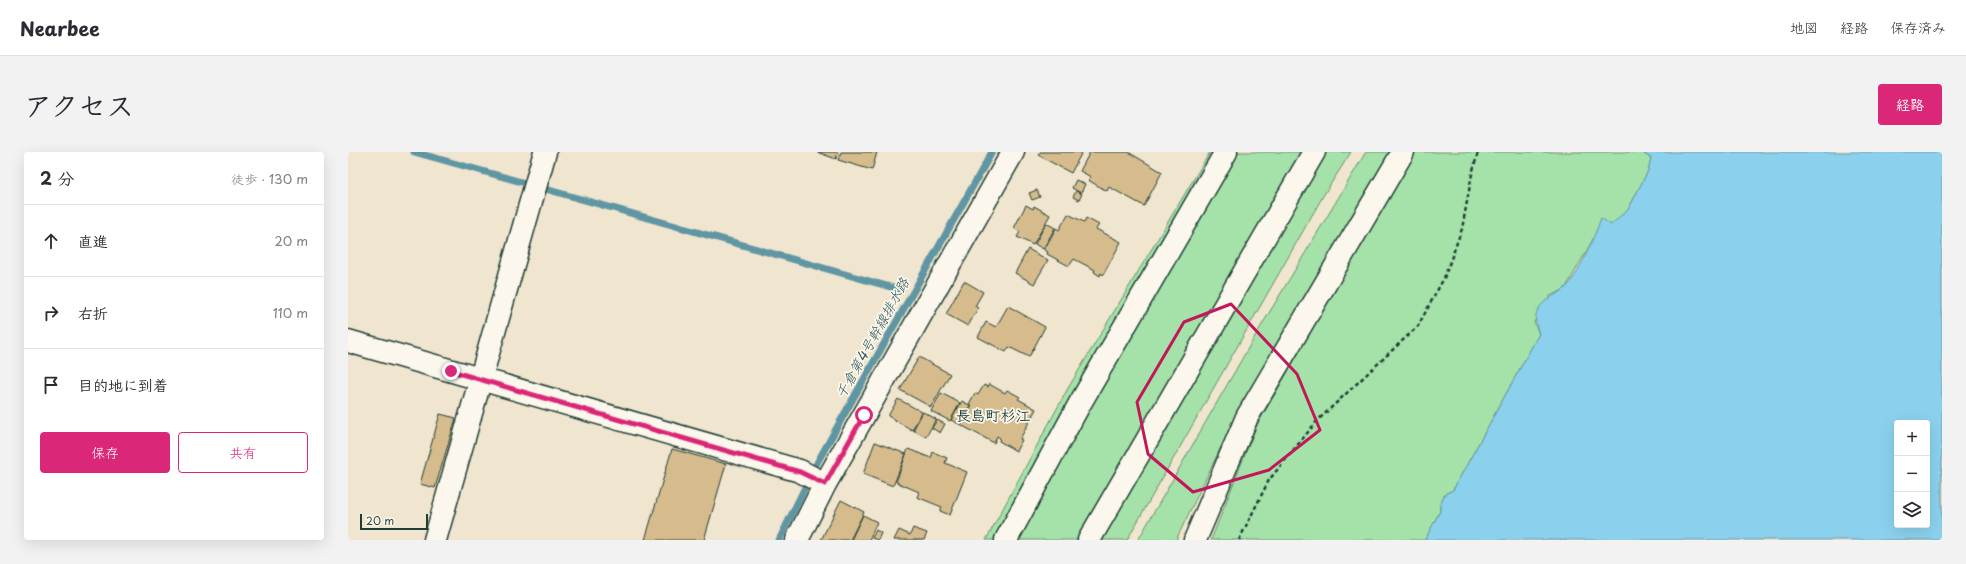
<!DOCTYPE html>
<html lang="ja">
<meta charset="utf-8">
<style>
:root{--surface:#fff;--page:#f2f2f3;--text:#2b2b33;--muted:#7c7c81;--line:#e1e1e2;--accent:#db2777}
body{margin:0;font-family:"Playpen Sans","Klee One",sans-serif;background:var(--page);color:var(--text)}
.controls{position:absolute;right:12px;bottom:12px;display:grid;overflow:hidden;border-radius:4px;box-shadow:0 4px 16px #0002}
.controls button{width:36px;height:36px;display:grid;place-items:center;padding:0;border:0;border-bottom:1px solid var(--line);background:var(--surface);color:var(--text);font:20px sans-serif}
.scale{position:absolute;left:12px;bottom:10px;width:68px;box-sizing:border-box;padding-left:4px;border:2px solid #1f3d34;border-top:0;font-size:11px;line-height:14px;white-space:nowrap;color:#1f3d34;-webkit-text-stroke:3px #fbf7ec;paint-order:stroke}
.stop{position:absolute;width:12px;height:12px;margin:-9px;border:3px solid #db2777;border-radius:50%;background:#fff}
.stop.end{background:#db2777;border-color:#fff;box-shadow:0 1px 4px #0008}
.list{margin:0;padding:0;list-style:none}
h2{display:flex;justify-content:space-between;align-items:center;height:52px;margin:0;padding:0 16px;font-size:17px}
h2 small{font-size:13px;font-weight:400;color:var(--muted)}
.list li{display:grid;grid-template-columns:26px 1fr auto;gap:12px;align-items:center;box-sizing:border-box;height:72px;padding:0 16px;border-top:1px solid var(--line)}
.list b{display:block;font-size:15px;white-space:nowrap}
.list em{font-size:13px;font-style:normal;color:var(--muted)}
.actions{display:flex;gap:8px;padding:12px 16px}
.actions a{flex:1;padding:9px 0;border:1px solid var(--accent);border-radius:4px;text-align:center;font-size:14px;color:var(--accent)}
.actions .main{background:var(--accent);color:#fff}
.icon{flex:none;width:22px;height:22px;fill:none;stroke:currentColor;stroke-width:2;stroke-linecap:round;stroke-linejoin:round}
.map{position:relative;flex:none;width:1594px;height:388px;overflow:hidden;border-radius:4px}
header{display:flex;align-items:center;gap:24px;box-sizing:border-box;height:56px;padding:0 20px;background:var(--surface);border-bottom:1px solid var(--line)}
header strong{font-size:19px}
nav{display:flex;gap:22px;margin-inline-start:auto;font-size:14px}
.intro{display:flex;align-items:center;justify-content:space-between;box-sizing:border-box;height:96px;padding:0 24px}
h1{margin:0;font-size:28px}
.button{padding:10px 18px;border-radius:4px;background:var(--accent);color:#fff;font-size:14px;font-weight:700}
main{display:flex;gap:24px;padding:0 24px}
aside{flex:1;background:var(--surface);border-radius:4px;box-shadow:0 4px 16px #0002}
.map>svg:first-child{display:block}
</style>
<header>
<strong>Nearbee</strong>
<nav><a>地図</a><a>経路</a><a>保存済み</a></nav>
</header>
<div class="intro"><h1>アクセス</h1><a class="button">経路</a></div>
<main>
<aside>
<h2>2 分<small>徒歩 · 130 m</small></h2>
<ul class="list">
<li><svg class="icon" aria-label="ahead" viewBox="0 0 24 24"><path d="M12 20V5M6 11l6-6 6 6"/></svg><div><b>直進</b></div><em>20 m</em></li>
<li><svg class="icon" aria-label="right" viewBox="0 0 24 24"><path d="M7 20v-9h11M14 6l5 5-5 5"/></svg><div><b>右折</b></div><em>110 m</em></li>
<li><svg class="icon" aria-label="arrive" viewBox="0 0 24 24"><path d="M6 21V4h12l-3 4 3 4H6"/></svg><div><b>目的地に到着</b></div></li>
</ul>
<div class="actions"><a class="main">保存</a><a>共有</a></div>
</aside>
<div class="map">
<svg width="1594" height="388" viewBox="0 0 1594 388">
<rect width="100%" height="100%" fill="#f0e5cf"/>
<filter id="ink" filterUnits="userSpaceOnUse"><feTurbulence type="fractalNoise" baseFrequency=".025" numOctaves="2"/><feDisplacementMap in="SourceGraphic" scale="8" xChannelSelector="R" yChannelSelector="G"/><feConvolveMatrix kernelMatrix="1 2 1 2 8 2 1 2 1" color-interpolation-filters="sRGB"/></filter>
<g filter="url(#ink)">
<path fill="#a5e2a9" stroke="#62906e" d="M862,0h9l-218,388h-15l81,-150z
M887,0h66l-222,388h-64z
M976,0h27l-28,44 -196,344h-25z
M1018,0h26l-159,270 -57,118h-38l116,-202z
M1066,0h231l-1,2 7,4 -3,13 -19,37 -18,18 -10,-7 -6,17 -30,53 -15,7 -16,26 5,12 -86,156 -8,4 -5,10v7l-15,29h-214l45,-113z"/>
<path fill="#8bd1ed" stroke="#6096a3" fill-rule="evenodd" d="M1297,0h297v388h-517l15,-29v-7l5,-10 8,-4 86,-156c-3,-10 -6,-17 0,-26 7,-10 16,-12 25,-19 12,-8 32,-56 37,-71l10,7 18,-17 19,-37 3,-13 -7,-4zM1549,271h30v102h-30z"/>
<g fill="none" stroke-linecap="round" stroke-linejoin="round">
<path stroke="#6096a3" stroke-width="7" d="M66,0l111,31
M194,36l359,102
M431,388l39,-79 174,-309"/>
</g>
<path fill="#d6bc8c" stroke="#1f3d34" d="M469,0h21l-2,7z
M493,0h36l-5,18 -34,-10z
M692,0h42l-11,21 -33,-18z
M742,0h38l34,20 -18,34 -35,-19 -2,4 -19,-11 3,-3 -11,-6z
M728,28l9,4 -4,9 -9,-5z
M689,38l3,7 -8,3 -3,-7z
M728,39l6,3 -3,6 -6,-3z
M678,53l7,4 1,-3 16,9 -17,30 -16,-8 3,-5 -6,-4z
M720,62l16,8 2,-4 13,7 -3,4 25,13 -18,33 -2,-2 -1,3 -6,-4 1,-2 -21,-11 -5,7 -22,-12 1,-2 -4,-2 12,-22 3,2z
M698,71l9,5 -12,21 -8,-5z
M680,97l20,11 -14,24 -19,-11z
M616,129l19,11 -8,14 3,2 -10,18 -22,-12z
M660,154l37,21 -16,30 -20,-10 -3,5 -28,-15 8,-15 10,5z
M571,205l31,17 -19,33 -31,-17z
M641,232l16,9 2,-3 13,7 -2,2 18,10 -16,30 2,1 -6,11 -17,-10 1,-3 -3,-2 -3,7 -33,-18 11,-19 -3,-2 6,-11 3,2 6,-10 4,2z
M593,241l19,10 -10,18 -19,-10z
M550,247l24,13 -10,18 -24,-14z
M614,249l9,5 -10,19 -10,-5z
M575,260l13,7 -10,18 -13,-7z
M92,262l16,4 -21,70 -15,-4z
M589,268l8,4 -5,9 -8,-5z
M527,290l31,12 -13,32 -30,-12z
M324,297l54,15 -22,76h-59z
M560,297l23,9 2,-6 14,6 -2,5 22,9 -17,43 -10,-4 2,-4 -25,-10 2,-5 -23,-10z
M493,348l23,12 -14,28h-29z
M515,363l14,7 -8,18h-18z
M565,376l14,5 -3,7h-30l5,-10 11,5z
M528,378l5,3 -3,7 -6,-2z"/>
<g fill="none" stroke-linecap="round" stroke-linejoin="round">
<g stroke="#1f3d34" stroke-width="25">
<path id="minor" d="M0,189l452,130 25,13
M87,388l110,-388
M449,388l28,-56 188,-332
M658,388l73,-135 147,-253
M741,388l225,-388
M847,388l52,-123 156,-265"/>
</g>
<path stroke="#1f3d34" stroke-width="2.5" stroke-dasharray="4 3" stroke-linecap="butt" d="M891,388l30,-60 48,-59 101,-95 26,-48 18,-49 10,-55 6,-22"/>
<use href="#minor" stroke="#fbf7ec" stroke-width="22"/>
</g>
</g>
<g fill="none" stroke-linecap="round" stroke-linejoin="round" filter="url(#ink)">
<path stroke="#db2777" stroke-width="5" d="M103,219l349,101 25,12 39,-69"/>
</g>
<path fill="none" stroke="#c2185b" stroke-width="3" stroke-linejoin="round" d="M883,152l66,70 23,56 -51,40 -76,22 -45,-38 -11,-52 47,-80z"/>
<g text-anchor="middle" dominant-baseline="central" stroke-width="3.5" stroke-linejoin="round" paint-order="stroke">
<g font-size="14" font-style="italic" fill="#355b59" stroke="#fbf7ec">
<text transform="translate(524 186) rotate(-61)">千倉第4号幹線排水路</text>
</g>
<g font-size="15" font-weight="bold" fill="#1f3d34" stroke="#fbf7ec">
<text x="645" y="262">長島町杉江</text>
</g>
</g>
</svg>
<div class="controls">
<button>+</button>
<button>−</button>
<button><svg class="icon" aria-label="layers" viewBox="0 0 24 24"><path d="M12 4l9 5-9 5-9-5zM3 14l9 5 9-5"/></svg></button>
</div>
<div class="scale">20 m</div>
<div class="stop" style="left:516px;top:263px"></div>
<div class="stop end" style="left:103px;top:219px"></div>
</div>
</main>
